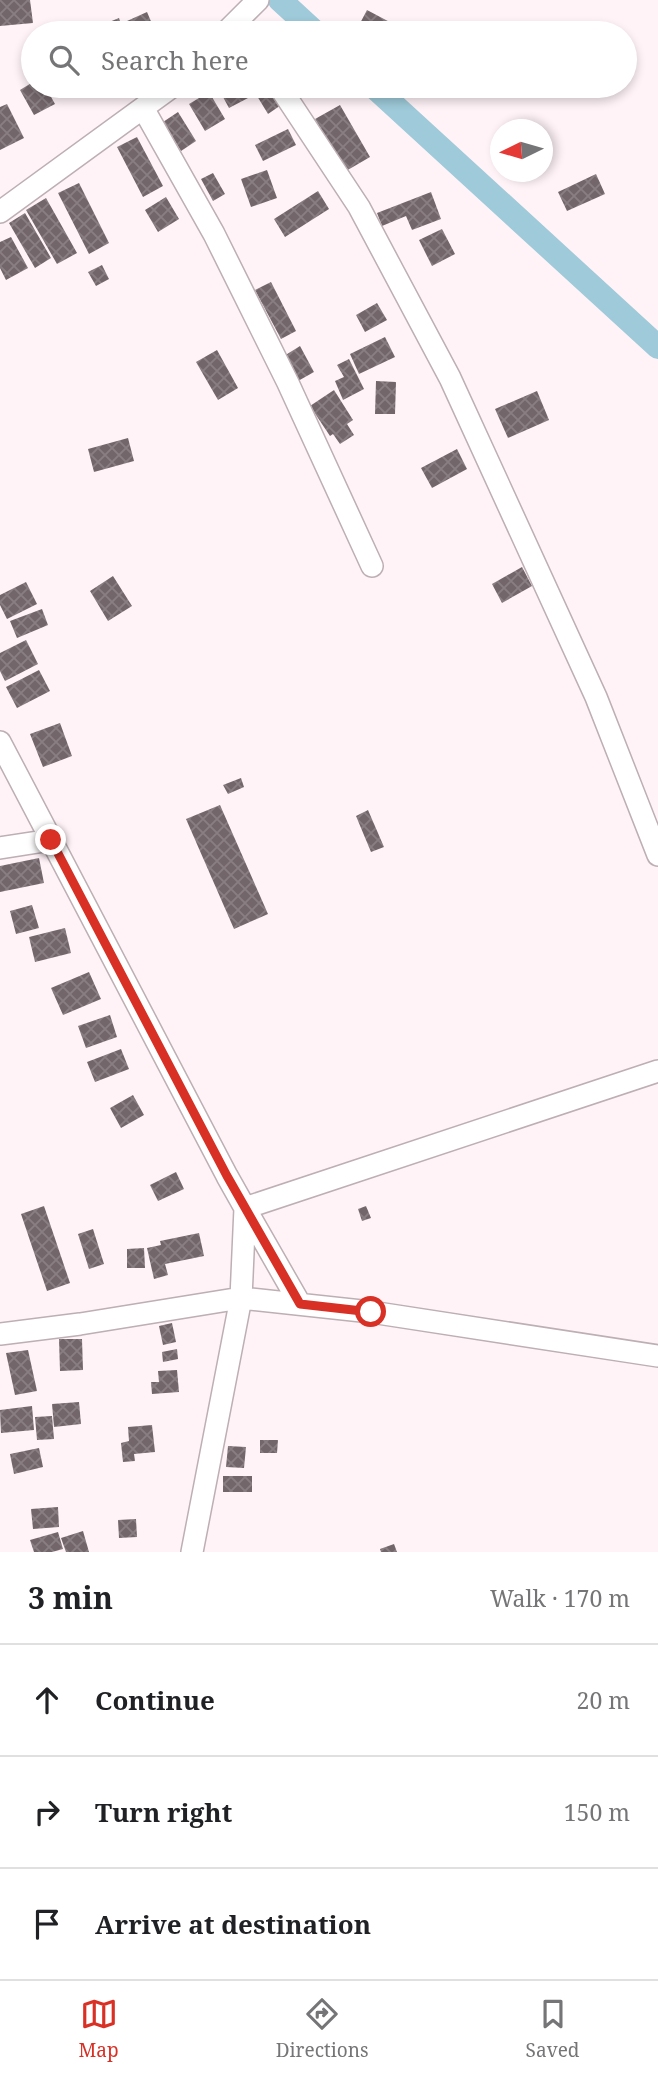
<!DOCTYPE html>
<meta charset="utf-8">
<style>
:root{--surface:#fff;--page:#f2f2f2;--text:#202124;--muted:#757577;--line:#e0e0e0;--accent:#d93025}
body{margin:0;font-family:"Noto Serif",serif;background:var(--page);color:var(--text)}
.compass{position:absolute;left:490px;top:119px;width:63px;height:63px;border-radius:50%;background:var(--surface);box-shadow:0 4px 10px #0003;rotate:265deg}
.stop{position:absolute;width:21px;height:21px;margin:-16px;border:5px solid #d93025;border-radius:50%;background:#fff}
.stop.end{background:#d93025;border-color:#fff;box-shadow:0 2px 7px #0008}
.list{margin:0;padding:0;list-style:none}
h2{display:flex;justify-content:space-between;align-items:center;height:91px;margin:0;padding:0 28px;font-size:30px}
h2 small{font-size:23px;font-weight:400;color:var(--muted)}
.list li{display:grid;grid-template-columns:46px 1fr auto;gap:21px;align-items:center;box-sizing:border-box;height:112px;padding:0 28px;border-top:2px solid var(--line)}
.list b{display:block;font-size:26px;white-space:nowrap}
.list em{font-size:23px;font-style:normal;color:var(--muted)}
.icon{flex:none;width:38px;height:38px;fill:none;stroke:currentColor;stroke-width:2;stroke-linecap:round;stroke-linejoin:round}
.map{position:relative;flex:none;width:658px;height:1552px;overflow:hidden}
.search{position:absolute;background:var(--surface);box-shadow:0 4px 10px #0003;left:21px;right:21px;top:21px;height:77px;display:flex;align-items:center;gap:18px;box-sizing:border-box;padding:0 24px;border-radius:38px;color:var(--muted);font-size:26px}
.sheet{height:427px;background:var(--surface)}
nav{display:flex;justify-content:space-around;align-items:center;box-sizing:border-box;height:98px;border-top:2px solid var(--line);background:var(--surface);font-size:19px;color:var(--muted)}
nav a{display:grid;justify-items:center;gap:4px}
nav .on{color:var(--accent)}
.map>svg:first-child{display:block}
</style>
<div class="map">
<svg width="658" height="1552" viewBox="0 0 658 1552">
<defs>
<pattern id="building-cross-hatch" width="8" height="8" patternUnits="userSpaceOnUse" patternTransform="scale(1.75)"><rect width="8" height="8" fill="#73666a"/><path d="M0 0l8 8M0 8l8-8" fill="none" stroke="#897f82"/></pattern>
</defs>
<rect width="100%" height="100%" fill="#fff3f7"/>
<g fill="none" stroke-linecap="round" stroke-linejoin="round">
<path stroke="#9ecad9" stroke-width="24" d="M280,0l36,33
M373,86l285,261"/>
</g>
<path fill="url(#building-cross-hatch)" d="M0,0h30l3,23 -33,3z
M367,10l34,18 -3,5h-33l-8,-4z
M147,12l9,21h-23l-6,-12z
M119,18l5,15h-25l-2,-6z
M33,82v4h12l10,18 -21,11 -14,-25z
M76,86h29l-27,9z
M217,86h24l7,12 -19,10z
M251,86h23l10,17 -16,11z
M209,92l16,27 -20,12 -16,-27z
M7,104l17,34 -24,12v-43z
M340,105l30,52 -24,14 -31,-52z
M178,112l18,29 -15,10 -18,-29z
M288,129l8,16 -33,16 -8,-16z
M137,137l26,49 -20,11 -26,-50z
M267,170l10,28 -26,9 -10,-28z
M213,173l12,21 -12,7 -12,-22z
M596,174l9,20 -38,17 -9,-19z
M79,183l30,60 -20,11 -31,-61z
M318,191l11,18 -44,28 -11,-18z
M431,192l10,27 -29,11 -6,-14 -24,10 -5,-13z
M166,197l13,22 -21,13 -13,-22z
M46,198l31,55 -20,11 -31,-54z
M25,213l26,45 -16,10 -26,-45z
M442,229l13,25 -23,12 -13,-26z
M11,237l17,31 -22,12 -6,-12v-26z
M102,265l7,14 -13,7 -8,-14z
M271,282l25,49 -15,8 -26,-49z
M377,303l10,17 -22,12 -9,-17z
M385,337l10,20 -36,17 -9,-20z
M300,346l14,26 -16,9 -14,-25z
M217,350l21,38 -20,12 -22,-38z
M349,359l15,30 -21,11 -8,-19 9,-4 -7,-12z
M376,381l20,1 -1,32h-20z
M334,390l19,30 -6,4 7,11 -14,9 -7,-10 -3,2 -20,-30z
M537,391l12,29 -41,18 -13,-29z
M128,438l6,23 -40,11 -6,-23z
M457,449l10,20 -35,19 -11,-20z
M522,567l10,19 -30,17 -10,-19z
M113,576l19,30 -24,15 -18,-30z
M26,582l11,22 -30,15 -7,-14v-10z
M42,609l6,16 -31,13 -7,-17z
M26,640l12,24 -33,17 -5,-10v-18z
M39,670l11,21 -33,17 -11,-21z
M60,723l12,33 -29,11 -13,-33z
M241,778l3,9 -16,7 -5,-9z
M220,805l48,109 -34,15 -48,-110z
M368,810l16,37 -13,5 -15,-36z
M39,858l5,25 -44,9v-26z
M32,905l7,23 -23,6 -6,-23z
M65,928l6,25 -36,9 -6,-25z
M89,972l12,27 -38,16 -12,-27z
M110,1015l7,22 -31,11 -8,-22z
M121,1049l8,20 -34,13 -8,-20z
M133,1095l11,20 -23,13 -11,-20z
M176,1172l8,17 -26,12 -8,-16z
M44,1206l26,77 -23,8 -26,-77z
M366,1206l5,12 -9,3 -4,-12z
M93,1229l11,35 -15,5 -11,-35z
M199,1233l5,23 -39,8 3,11 -14,4 -7,-31 14,-3 -1,-4z
M144,1248l1,20h-18v-19z
M172,1323l4,19 -13,3 -4,-19z
M59,1339h23l1,31 -23,1z
M177,1349l1,10 -15,3 -1,-10z
M28,1350l9,41 -22,4 -9,-42z
M177,1370l2,22 -27,2 -1,-12h8l-1,-11z
M79,1402l2,22 -27,3 -2,-23z
M32,1406l2,24 -33,3 -1,-23z
M52,1416l2,23 -17,1 -2,-23z
M152,1425l3,27 -21,2 1,7 -12,1 -2,-19 8,-2 -1,-14z
M260,1440h18l-1,13h-17z
M228,1446l18,1 -2,21 -18,-1z
M39,1448l4,19 -29,7 -4,-20z
M223,1476h29v16h-29z
M58,1507l1,20 -26,2 -2,-20z
M136,1519l1,18 -18,1 -1,-18z
M83,1531l6,21h-23l-5,-14z
M58,1532l5,17 -11,3h-18l-4,-12z
M394,1544l3,8h-16l-1,-3z"/>
<g fill="none" stroke-linecap="round" stroke-linejoin="round">
<g stroke="#bdafb4" stroke-width="24">
<path id="minor" d="M225,33l33,-33
M279,86l80,121 91,171 146,319 62,158
M143,108l71,126 74,149 84,183
M0,212l173,-126
M0,742l227,434 18,32 -4,90 -49,254
M0,848l51,-8
M300,1304l-55,-96 413,-137
M0,1334l80,-10 161,-26 130,14 287,44"/>
</g>
<use href="#minor" stroke="#fff" stroke-width="21"/>
</g>
<g fill="none" stroke-linecap="round" stroke-linejoin="round">
<path stroke="#d93025" stroke-width="9" d="M51,840l176,336 73,128 71,8"/>
</g>
</svg>
<svg class="compass" viewBox="-18 -18 36 36"><path d="M0-13l5 13h-10z" fill="#e53935"/><path d="M0 13l5-13h-10z" fill="#757577"/></svg>
<div class="stop" style="left:371px;top:1312px"></div>
<div class="stop end" style="left:51px;top:840px"></div>
<div class="search"><svg class="icon" aria-label="search" viewBox="0 0 24 24"><circle cx="10" cy="10" r="6"/><path d="M15 15l6 6"/></svg>Search here</div>
</div>
<section class="sheet">
<h2>3 min<small>Walk · 170 m</small></h2>
<ul class="list">
<li><svg class="icon" aria-label="ahead" viewBox="0 0 24 24"><path d="M12 20V5M6 11l6-6 6 6"/></svg><div><b>Continue</b></div><em>20 m</em></li>
<li><svg class="icon" aria-label="right" viewBox="0 0 24 24"><path d="M7 20v-9h11M14 6l5 5-5 5"/></svg><div><b>Turn right</b></div><em>150 m</em></li>
<li><svg class="icon" aria-label="arrive" viewBox="0 0 24 24"><path d="M6 21V4h12l-3 4 3 4H6"/></svg><div><b>Arrive at destination</b></div></li>
</ul>
</section>
<nav>
<a class="on"><svg class="icon" aria-label="map" viewBox="0 0 24 24"><path d="M3 6l6-2 6 2 6-2v14l-6 2-6-2-6 2zM9 4v14M15 6v14"/></svg>Map</a>
<a><svg class="icon" aria-label="directions" viewBox="0 0 24 24"><path d="M12 3l9 9-9 9-9-9zM9 14v-3h6M13 9l2 2-2 2"/></svg>Directions</a>
<a><svg class="icon" aria-label="saved" viewBox="0 0 24 24"><path d="M7 4h10v16l-5-4-5 4z"/></svg>Saved</a>
</nav>
